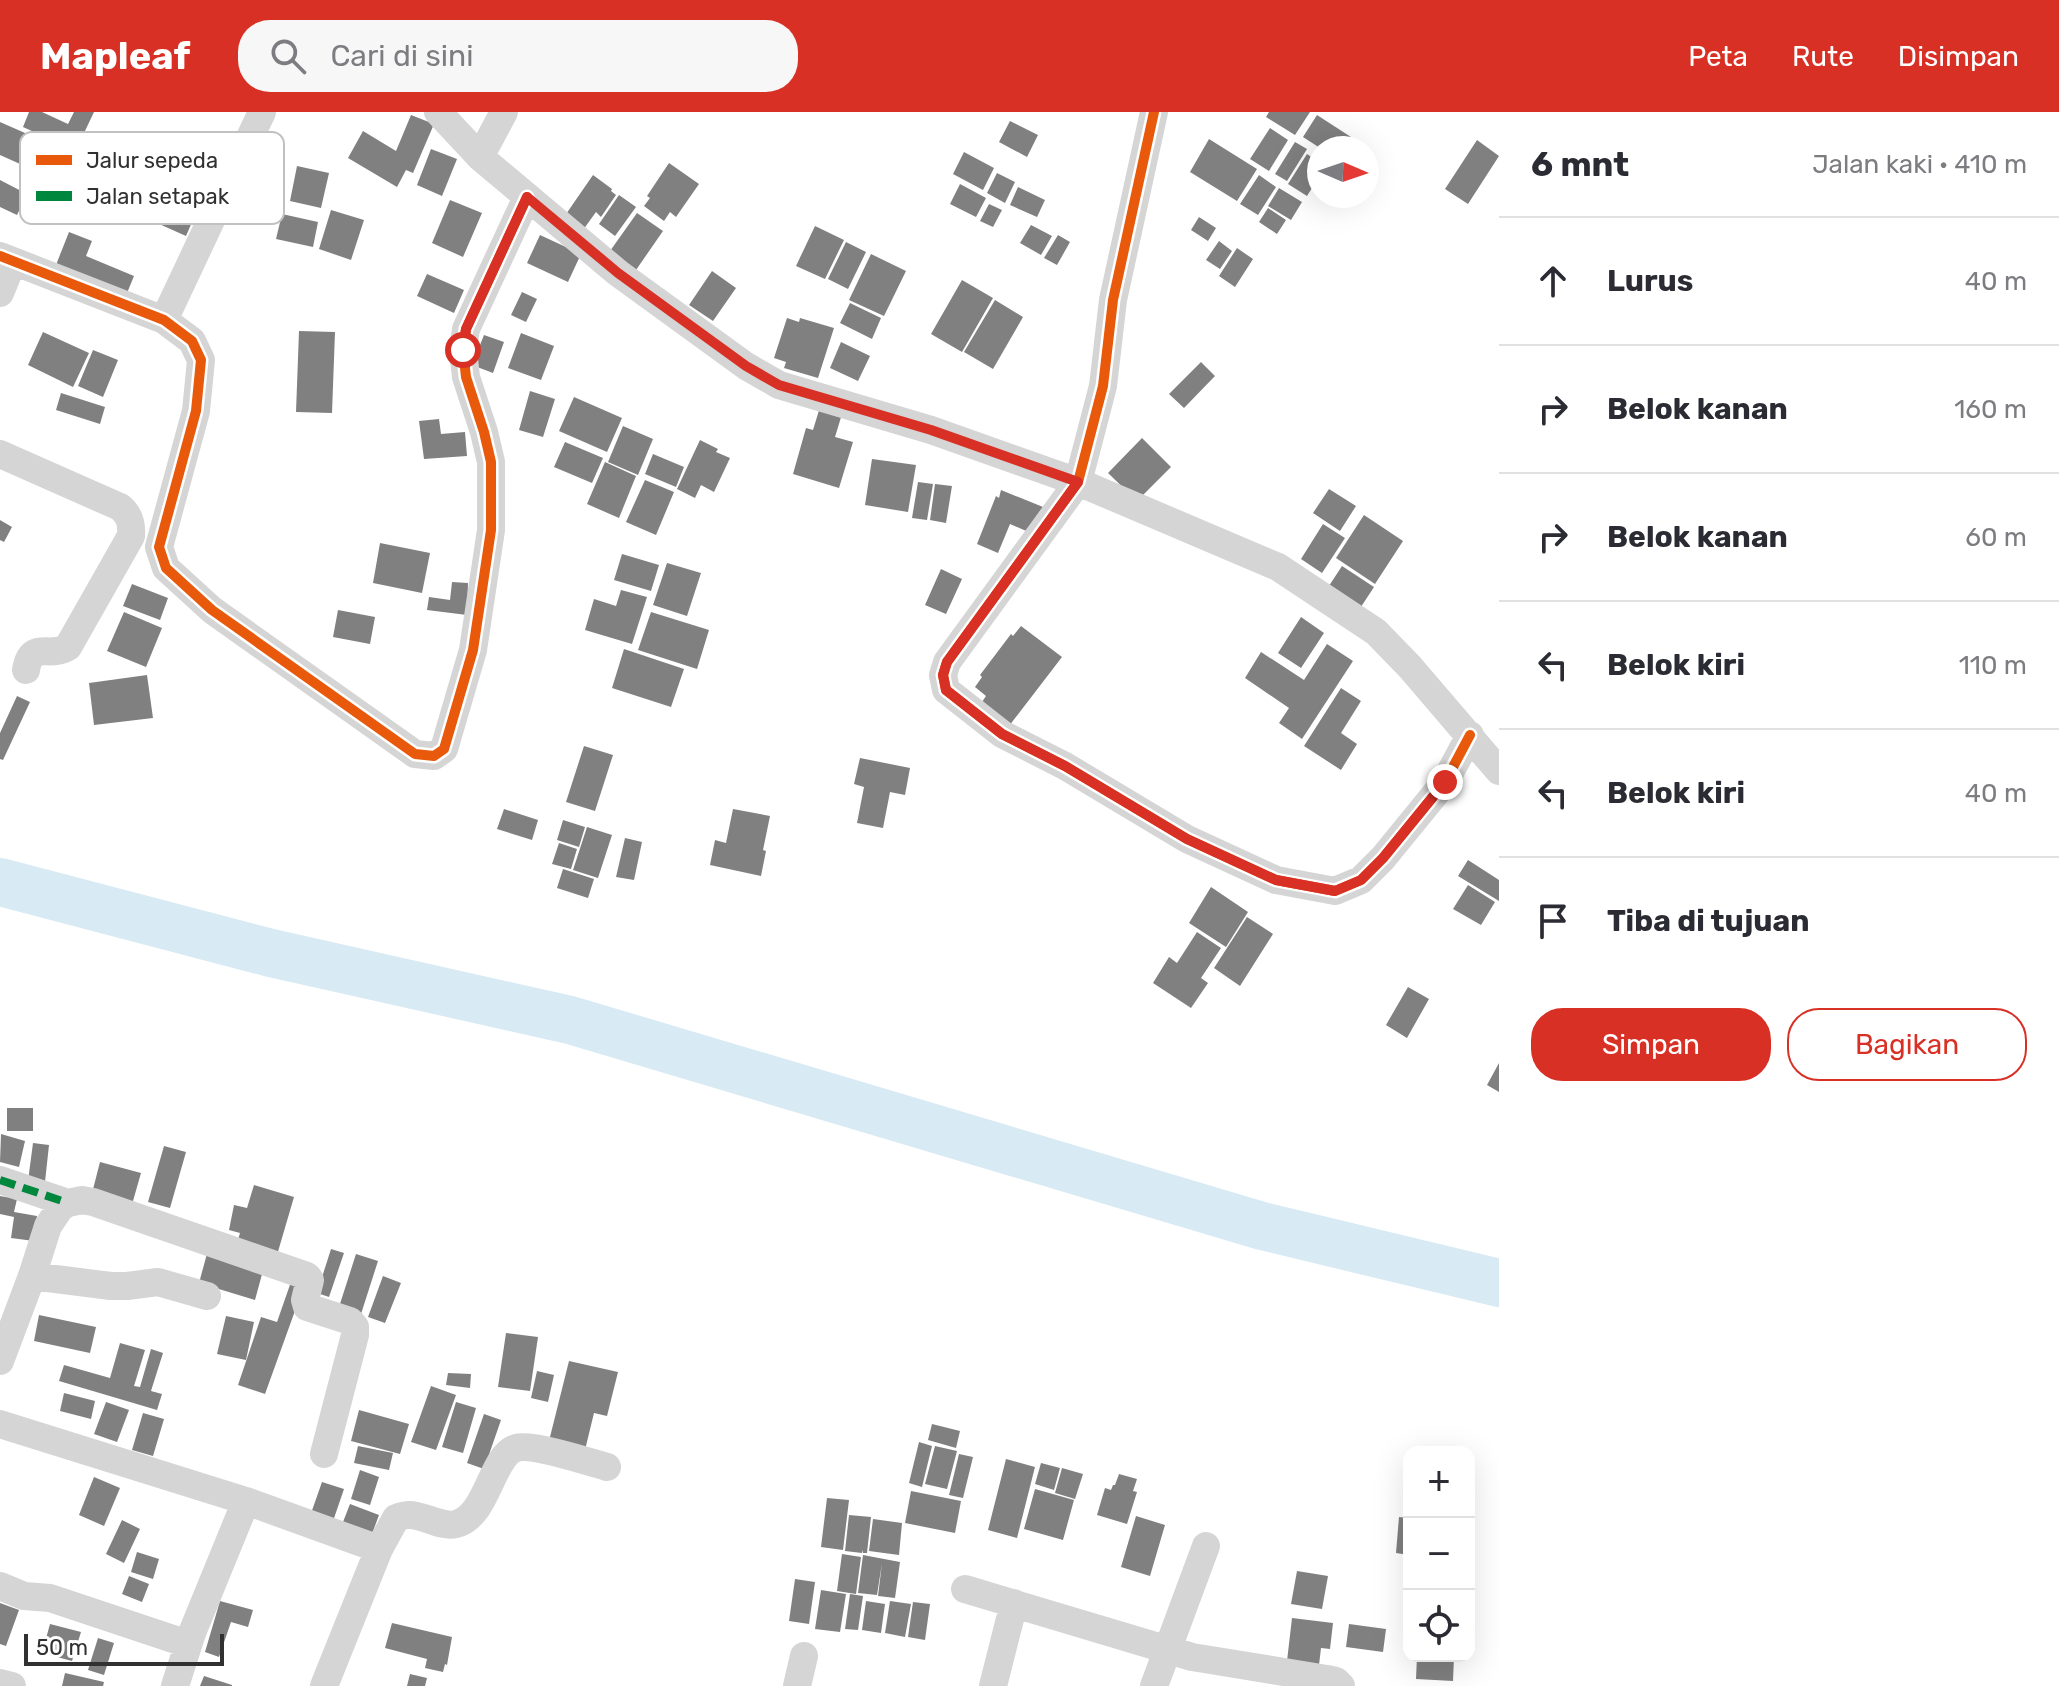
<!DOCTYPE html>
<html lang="id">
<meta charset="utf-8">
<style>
:root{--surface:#fff;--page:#f7f7f7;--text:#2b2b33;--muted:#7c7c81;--line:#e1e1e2;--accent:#d93025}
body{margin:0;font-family:Rubik,sans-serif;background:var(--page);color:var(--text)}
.controls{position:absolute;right:24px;bottom:24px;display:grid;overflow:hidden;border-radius:16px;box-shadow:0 8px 32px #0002}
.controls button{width:72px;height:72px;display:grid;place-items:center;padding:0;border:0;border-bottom:2px solid var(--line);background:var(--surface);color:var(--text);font:40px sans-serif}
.compass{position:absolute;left:1307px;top:24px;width:72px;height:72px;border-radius:50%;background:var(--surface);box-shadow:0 8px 32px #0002;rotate:92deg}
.scale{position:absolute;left:24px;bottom:20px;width:200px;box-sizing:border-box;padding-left:8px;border:4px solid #313131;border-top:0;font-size:22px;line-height:28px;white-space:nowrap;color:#313131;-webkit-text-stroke:6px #fff;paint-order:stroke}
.stop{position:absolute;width:24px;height:24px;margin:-18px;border:6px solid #d93025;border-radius:50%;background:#fff}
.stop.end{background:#d93025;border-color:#fff;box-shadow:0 2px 8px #0008}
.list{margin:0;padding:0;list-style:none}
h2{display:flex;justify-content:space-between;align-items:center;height:104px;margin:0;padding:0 32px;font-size:34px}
h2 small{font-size:26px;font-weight:400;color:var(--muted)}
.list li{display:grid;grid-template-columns:52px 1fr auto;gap:24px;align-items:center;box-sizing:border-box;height:128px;padding:0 32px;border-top:2px solid var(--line)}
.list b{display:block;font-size:30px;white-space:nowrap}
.list em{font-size:26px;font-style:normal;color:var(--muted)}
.actions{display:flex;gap:16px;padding:24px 32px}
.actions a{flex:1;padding:18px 0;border:2px solid var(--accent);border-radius:32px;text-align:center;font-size:28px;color:var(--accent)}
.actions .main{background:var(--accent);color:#fff}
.icon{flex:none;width:44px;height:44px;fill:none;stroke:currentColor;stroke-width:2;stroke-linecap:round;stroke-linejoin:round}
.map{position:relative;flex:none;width:1499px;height:1574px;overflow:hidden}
header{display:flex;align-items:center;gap:48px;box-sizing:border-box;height:112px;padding:0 40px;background:var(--accent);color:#fff}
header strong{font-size:38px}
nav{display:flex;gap:44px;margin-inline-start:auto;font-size:28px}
.search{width:560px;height:72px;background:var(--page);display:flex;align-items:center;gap:20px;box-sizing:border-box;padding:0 28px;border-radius:32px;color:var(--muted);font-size:30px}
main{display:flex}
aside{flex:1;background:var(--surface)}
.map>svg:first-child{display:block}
</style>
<header>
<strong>Mapleaf</strong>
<div class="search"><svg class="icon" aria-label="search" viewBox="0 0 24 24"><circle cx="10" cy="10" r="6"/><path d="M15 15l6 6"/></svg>Cari di sini</div>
<nav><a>Peta</a><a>Rute</a><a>Disimpan</a></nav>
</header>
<main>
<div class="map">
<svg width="1499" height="1574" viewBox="0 0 1499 1574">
<rect width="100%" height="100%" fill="#fff"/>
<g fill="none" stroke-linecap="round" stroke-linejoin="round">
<path stroke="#d8eaf4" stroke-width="48" d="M0,770l271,71 299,67 692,206 237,57"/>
</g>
<path fill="#808080" d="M29,0h13l26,12 6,-12h20l-9,19 2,2 -9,19 -55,-25z
M1269,0h41l-15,23 -29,-18z
M411,3l23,9 -21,49 -7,-3 -9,17 -49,-29 15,-27 33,20z
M1317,3l34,22 -7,11h-24l-17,-11z
M1010,9l28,14 -11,22 -28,-15z
M0,10l41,18 -12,28 -29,-13z
M1270,16l18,12 -19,31 -19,-12z
M1209,27l48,30 -20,32 -47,-29z
M1477,28l22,16 -31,48 -23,-15z
M1295,30l12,7 -20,32 -12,-7z
M431,37l26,10 -15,37 -25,-11z
M964,40l30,16 -11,22 -30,-16z
M1307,42l12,8v15l-12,19 -19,-12z
M669,51l30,21 -23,33 -6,-5 -6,9 -20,-15 6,-8 -3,-2z
M297,54l32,7 -8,35 -31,-7z
M997,61l18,9 -10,21 -18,-10z
M593,63l19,14 -1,2 5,4 -15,22 -5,-5 -13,18 -19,-13z
M1259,63l17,12 -18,28 -18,-11z
M0,68l27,14 -10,21 -17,-8z
M960,72l26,14 -10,19 -26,-13z
M1018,75l27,13 -8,17 -27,-12z
M1279,76l23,14 -11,18 -23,-14z
M140,77l56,24 -10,23 -56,-25z
M619,83l17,12 -21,29 -16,-12z
M450,88l32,13 -19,44 -31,-14z
M989,92l13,6 -9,17 -13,-6z
M1268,96l18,12 -9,14 -18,-12z
M331,98l33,10 -13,40 -32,-11z
M637,101l26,18 -27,39 -26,-19z
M282,102l36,8 -5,25 -37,-8z
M1199,105l17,11 -8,13 -17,-11z
M1031,113l21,11 -11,19 -21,-12z
M815,114l29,14 -19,39 -29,-13z
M69,120l23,9 -6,15 48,20 -9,22 -71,-28z
M540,123l41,19 -13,28 -41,-19z
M1058,123l12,7 -13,23 -13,-7z
M1219,129l13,10 -12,18 -14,-9z
M846,130l20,10 -18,37 -20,-10z
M1237,136l16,11 -18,28 -16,-11z
M871,142l35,17 -22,45 -35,-16z
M712,159l24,17 -23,33 -24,-16z
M427,162l37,16 -10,23 -37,-17z
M962,168l31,18 -31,54 -31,-18z
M522,180l15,7 -11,23 -15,-7z
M995,188l28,17 -30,52 -29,-17z
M850,191l31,15 -9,21 -32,-16z
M787,206l12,4 1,-4 34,10 -16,50 -34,-10 2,-6 -12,-4z
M299,219l36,1 -3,81 -36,-1z
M43,220l46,21 -16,34 -45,-22z
M521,221l33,13 -13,34 -33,-12z
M484,223l20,7 -11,31 -21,-8z
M841,230l29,14 -12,25 -28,-13z
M93,238l25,10 -15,37 -25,-11z
M1201,250l14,14 -31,32 -15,-14z
M530,279l25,8 -12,38 -24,-7z
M61,281l44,14 -5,17 -44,-14z
M574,285l48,21 -15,34 -48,-21z
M820,295l22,7 -7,23 18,5 -14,46 -46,-14 13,-46 7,2z
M439,307l2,15 24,-2 2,24 -43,3 -5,-38z
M623,314l30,13 -15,36 -30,-13z
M1142,326l29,29 -34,34 -29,-28z
M700,328l18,9 -2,3 14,6 -16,34 -13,-7 -6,13 -18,-9z
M565,330l38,16 -11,25 -38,-16z
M653,342l31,13 -8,20 -31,-13z
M872,347l44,6 -8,47 -43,-7z
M605,350l31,14 -17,42 -32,-14z
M645,368l29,12 -18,43 -30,-13z
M918,370l15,2 -6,36 -15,-2z
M935,372l17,2 -6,37 -16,-3z
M1329,377l27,17 -16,25 -27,-18z
M1001,378l42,17 -10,27 -23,-10 -12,29 -21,-9 19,-48 3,2z
M1364,403l39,26 -28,43 -39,-26z
M0,408l12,7 -8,15 -4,-2z
M1323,412l22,14 -23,35 -21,-14z
M380,431l50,10 -8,40 -49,-10z
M622,442l37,11 -8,26 -37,-11z
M667,451l34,10 -14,43 -34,-11z
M1342,454l32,21 -17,26 -32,-21z
M941,457l21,10 -16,35 -21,-9z
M452,470l16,1 -1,32 -40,-5 2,-13 21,3z
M132,472l36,14 -8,22 -37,-14z
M621,478l26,7 -15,47 -47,-14 9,-31 22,7z
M338,498l37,7 -5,27 -37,-7z
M124,500l38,16 -16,39 -39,-16z
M651,500l58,18 -12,39 -59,-19z
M1301,505l23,16 -23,35 -23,-15z
M1021,514l41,31 -56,73 -28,-22 8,-12 -11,-9 7,-10 -2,-2 31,-41 2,2z
M1327,532l26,17 -51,78 -23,-16 10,-15 -44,-30 16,-26 43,28z
M624,537l60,20 -13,38 -59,-19z
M147,563l6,43 -59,7 -5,-42z
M1341,576l20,13 -20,32 16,11 -16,26 -37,-24z
M17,584l13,6 -27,58 -3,-1v-26z
M584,634l29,9 -18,56 -29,-9z
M860,646l50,10 -5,27 -15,-3 -7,36 -26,-5 7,-36 -10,-3z
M504,697l34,11 -6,20 -35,-11z
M733,697l37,7 -7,34 3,1 -5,25 -51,-11 5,-25 11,3z
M563,708l22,7 -6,20 -22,-7z
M587,715l25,8 -14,43 -25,-8z
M625,726l17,4 -8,38 -18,-3z
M559,731l18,6 -6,20 -19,-5z
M1468,748l31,20v21l-41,-25z
M563,757l31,10 -6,19 -31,-10z
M1468,773l27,17 -14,23 -28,-16z
M1211,775l37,25 -22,35 -37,-24z
M1247,805l26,17 -33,52 -26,-18z
M1197,820l24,16 -20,30 7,5 -17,25 -38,-25 16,-26 8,6z
M1408,875l21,12 -22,39 -21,-13z
M1499,951v29l-12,-7z
M7,996h26v23h-26z
M1,1022l24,7 -6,26 -19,-5z
M33,1031l16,2 -4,37 -17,-1z
M164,1034l22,6 -16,56 -22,-6z
M100,1050l41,11 -10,35 -40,-11z
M254,1073l40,12 -17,58 -40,-12 3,-10 -11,-3 5,-25 13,3z
M0,1084l17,3 -3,13 23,4 -3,25 -23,-3 3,-21 -14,-3z
M331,1137l13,4 -15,44 -12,-4z
M208,1138l56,17 -9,33 -56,-17z
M356,1142l22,7 -17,53 -22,-7z
M383,1164l18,7 -16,40 -17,-6z
M292,1167l13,4 -40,111 -27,-9 23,-68 16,5z
M39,1203l57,12 -6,26 -56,-12z
M226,1204l28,6 -8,38 -29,-6z
M506,1221l32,4 -8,54 -32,-4z
M120,1231l25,7 -11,36 6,1 11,-38 12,4 -12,38 11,3 -5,16 -98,-29 5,-16 46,13z
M569,1249l49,11 -11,44 -13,-3 -9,37 -36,-9z
M537,1259l17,4 -6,27 -17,-4z
M448,1261l23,1 -1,14 -24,-3z
M431,1274l25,9 -20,55 -25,-8z
M64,1281l31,8 -4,18 -31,-8z
M106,1290l23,8 -12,32 -23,-8z
M456,1290l20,6 -13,45 -21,-6z
M359,1298l50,14 -9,30 -49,-13z
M143,1301l21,6 -11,37 -21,-6z
M484,1302l17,6 -17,49 -17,-6z
M932,1312l28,7 -4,17 -28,-8z
M919,1330l13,4 -10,41 -13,-4z
M358,1334l35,7 -4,17 -35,-7z
M935,1334l22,5 -10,38 -22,-5z
M959,1342l14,3 -10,41 -14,-3z
M1006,1347l29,8 -18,71 -29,-8z
M1041,1351l19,5 -6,22 -19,-6z
M1062,1356l21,6 -8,25 -20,-6z
M360,1358l19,7 -9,28 -19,-6z
M1119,1362l18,5 -4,12 4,1 -10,32 -30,-9 8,-27 6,2 2,-5h2z
M94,1365l26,11 -16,38 -25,-11z
M322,1370l22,7 -13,38 -22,-8z
M1035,1377l39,11 -11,40 -39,-11z
M911,1379l50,10 -6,32 -50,-10z
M827,1386l22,2 -6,50 -22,-3z
M350,1392l29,11 -7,19 -29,-12z
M849,1403l22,2 -4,36h-4l-1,-3v3l-17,-2z
M1136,1404l29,9 -15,51 -29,-9z
M1399,1405l10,1v37l-13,-2z
M873,1407l29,4 -3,32 -30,-4z
M122,1408l18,9 -16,34 -18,-9z
M1469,1419l6,1 -3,38h-3z
M137,1440l22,7 -6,20 -22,-7z
M842,1442l19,3 -5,37 -19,-3z
M863,1443l37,7 -5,36 -17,-2 4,-33 -5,32 -19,-2z
M1297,1459l31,5 -6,33 -31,-5z
M129,1464l20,8 -7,18 -20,-8z
M795,1467l20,3 -6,42 -20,-3z
M821,1478l25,4 -6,38 -25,-3z
M850,1482l13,2 -5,34 -13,-1z
M220,1489l33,9 -5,17 -17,-5 -12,35 -14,-5z
M866,1489l19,3 -4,29 -19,-3z
M890,1489l21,3 -6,33 -20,-4z
M913,1490l17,2 -5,36 -17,-3z
M0,1491l19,7 -13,36 -6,-2z
M1292,1506l41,5 -3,26 -9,-1 -2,17 -32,-4z
M392,1511l60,14 -5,28 -2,-1 -2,8 -18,-4 2,-9 -42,-11z
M50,1512l31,8 -9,29 -30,-8z
M1349,1512l37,5 -3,23 -37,-5z
M98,1526l16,5 -10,32 -16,-5z
M1417,1544h37l-1,25 -37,-2z
M65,1561l39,9 -1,4h-41z
M410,1562l17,4 -2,8h-18z
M204,1564l28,9v1h-32z"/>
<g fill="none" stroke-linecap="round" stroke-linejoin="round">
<path stroke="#d5d5d5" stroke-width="28" d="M438,0l42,45 138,116 128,93 33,19 152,45 147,52 200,85 98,65 34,35 89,104
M1154,0l-41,188 -10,86 -25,96 -131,180 -4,13 3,15 56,44 63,32 122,73 89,41 59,11 26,-11 22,-22 62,-76 25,-47
M480,45l24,-45
M0,144l164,64 28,21 9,19 -5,51 -37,136 7,21 46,42 203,144 19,2 10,-7 29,-99 18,-120v-68l-7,-30 -18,-55 -3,-27 3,-21 61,-132
M0,181l13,-32
M164,208l98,-208
M0,342l120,53c10,8 12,17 11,29l-63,111c-19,12 -37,-8 -42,23
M0,1068l68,23
M32,1164l79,10h16l31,-4 49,14
M0,1249l32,-85 16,-50 12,-18 8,-5 14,-3 11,2 214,74 3,4 -5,20 2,7 43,14 5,6v8l-31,119
M0,1312l246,77
M379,1437l17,-31c4,-1 7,-3 12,-3 15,-1 33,13 48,9 32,-8 35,-68 60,-76 15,-5 74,14 91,19
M0,1474l24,10 26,2 138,46
M965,1477l227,68 135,22 9,2 5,5
M0,1571l12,3
M175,1574l17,-53 54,-132 133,48 -55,137
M797,1574l7,-30
M993,1574l21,-83
M1154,1574l52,-140"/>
<path stroke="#00873e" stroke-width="8" stroke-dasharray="16 8" stroke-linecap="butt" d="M0,1068l68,23"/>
<g stroke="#fff" stroke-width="15">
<path id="cycleway" d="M1154,0l-41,188 -10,86 -25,96 -131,180 -4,13 3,15 56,44 63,32 122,73 89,41 59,11 26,-11 22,-22 62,-76 25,-47
M0,144l164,64 28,21 9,19 -5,51 -37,136 7,21 46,42 203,144 19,2 10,-7 29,-99 18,-120v-68l-7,-30 -18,-55 -3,-27 3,-21 61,-132"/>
</g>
<use href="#cycleway" stroke="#e8590c" stroke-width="10"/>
</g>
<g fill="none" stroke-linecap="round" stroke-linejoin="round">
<path stroke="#d93025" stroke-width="10" d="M463,238l3,-21 61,-132 91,76 128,93 33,19 152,45 147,52 -131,180 -4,13 3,15 56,44 63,32 122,73 89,41 59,11 26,-11 22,-22 62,-76"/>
</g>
<rect x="20" y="20" width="264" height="92" rx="12" fill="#fff" stroke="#c1c1c1" stroke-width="2"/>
<rect x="36" y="43" width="36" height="10" fill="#e8590c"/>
<rect x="36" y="79" width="36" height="10" fill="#00873e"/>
<g font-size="22" fill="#313131">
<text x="86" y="56">Jalur sepeda</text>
<text x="86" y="92">Jalan setapak</text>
</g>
</svg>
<div class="controls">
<button>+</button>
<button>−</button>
<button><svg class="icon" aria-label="locate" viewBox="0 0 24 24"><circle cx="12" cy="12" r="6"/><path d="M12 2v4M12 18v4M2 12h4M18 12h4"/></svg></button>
</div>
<svg class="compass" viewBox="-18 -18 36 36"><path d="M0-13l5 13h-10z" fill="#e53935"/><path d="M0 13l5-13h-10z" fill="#7c7c81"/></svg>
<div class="scale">50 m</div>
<div class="stop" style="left:463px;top:238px"></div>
<div class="stop end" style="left:1445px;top:670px"></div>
</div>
<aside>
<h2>6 mnt<small>Jalan kaki · 410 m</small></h2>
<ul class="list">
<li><svg class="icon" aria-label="ahead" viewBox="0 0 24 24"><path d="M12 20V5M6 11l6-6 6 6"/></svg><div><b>Lurus</b></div><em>40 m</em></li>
<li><svg class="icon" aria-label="right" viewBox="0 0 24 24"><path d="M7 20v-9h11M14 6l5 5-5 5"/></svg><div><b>Belok kanan</b></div><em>160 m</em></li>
<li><svg class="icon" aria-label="right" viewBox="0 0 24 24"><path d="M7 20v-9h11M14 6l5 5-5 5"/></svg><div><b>Belok kanan</b></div><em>60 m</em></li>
<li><svg class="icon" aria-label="left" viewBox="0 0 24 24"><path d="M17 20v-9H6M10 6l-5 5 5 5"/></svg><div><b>Belok kiri</b></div><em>110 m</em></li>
<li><svg class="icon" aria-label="left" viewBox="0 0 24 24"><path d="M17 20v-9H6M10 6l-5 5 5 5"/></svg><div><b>Belok kiri</b></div><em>40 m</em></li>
<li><svg class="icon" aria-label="arrive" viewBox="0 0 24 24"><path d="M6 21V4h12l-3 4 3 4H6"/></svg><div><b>Tiba di tujuan</b></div></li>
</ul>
<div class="actions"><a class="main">Simpan</a><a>Bagikan</a></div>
</aside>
</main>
